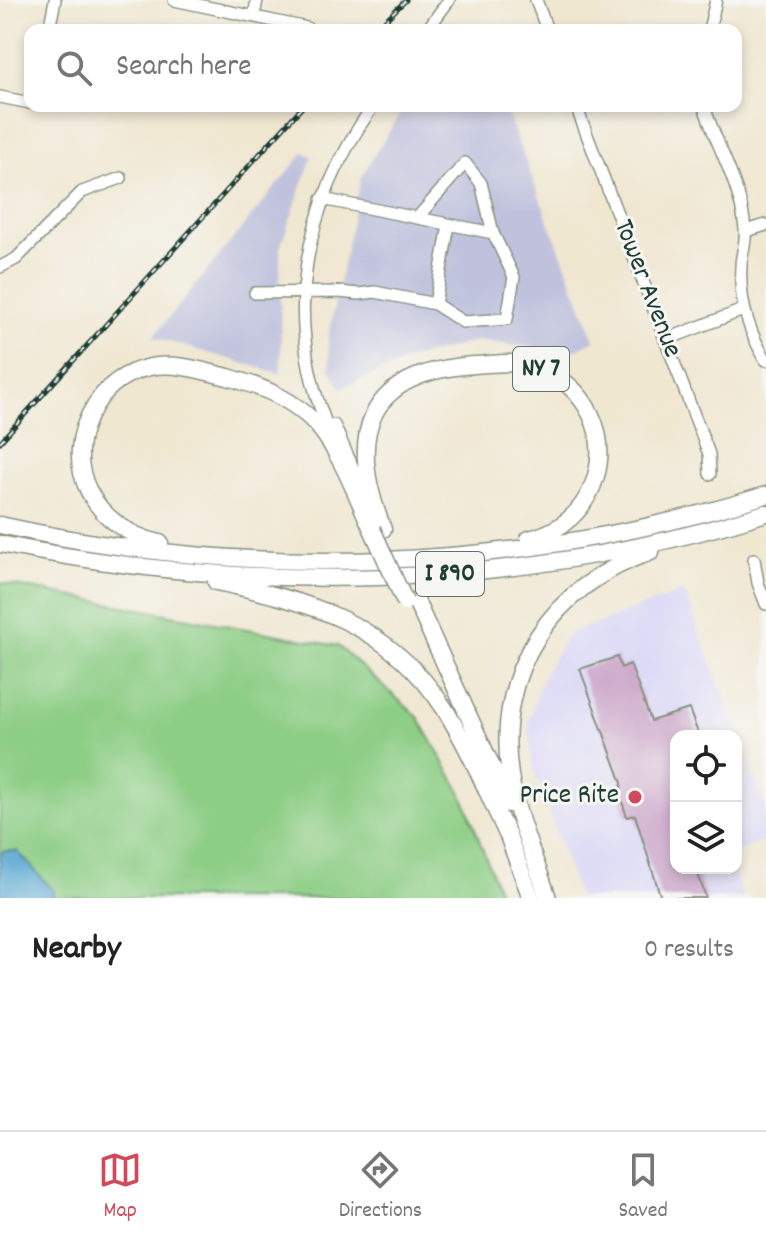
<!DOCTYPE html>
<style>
:root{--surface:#fff;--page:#f6f6f6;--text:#222;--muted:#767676;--line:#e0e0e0;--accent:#d1495b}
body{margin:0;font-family:Dekko,sans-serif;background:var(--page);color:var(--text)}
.controls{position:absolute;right:24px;bottom:24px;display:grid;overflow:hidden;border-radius:16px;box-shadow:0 4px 12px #0003}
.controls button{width:72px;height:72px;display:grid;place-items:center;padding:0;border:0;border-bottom:2px solid var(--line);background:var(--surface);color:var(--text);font:40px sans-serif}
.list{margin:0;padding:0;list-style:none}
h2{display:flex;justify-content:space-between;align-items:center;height:104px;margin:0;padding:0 32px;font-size:34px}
h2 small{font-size:26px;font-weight:400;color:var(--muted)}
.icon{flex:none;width:44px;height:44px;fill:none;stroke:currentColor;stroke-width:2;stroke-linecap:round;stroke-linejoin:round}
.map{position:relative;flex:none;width:766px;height:898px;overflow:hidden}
.search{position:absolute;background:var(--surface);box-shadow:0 4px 12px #0003;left:24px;right:24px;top:24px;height:88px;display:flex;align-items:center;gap:20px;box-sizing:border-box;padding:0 28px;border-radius:16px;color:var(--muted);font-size:30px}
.sheet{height:232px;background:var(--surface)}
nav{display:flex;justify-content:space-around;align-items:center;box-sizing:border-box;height:112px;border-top:2px solid var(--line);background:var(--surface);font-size:22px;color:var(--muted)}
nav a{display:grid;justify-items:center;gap:4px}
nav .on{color:var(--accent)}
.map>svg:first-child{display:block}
</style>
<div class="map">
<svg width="766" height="898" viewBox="0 0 766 898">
<rect width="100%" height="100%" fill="#f6f6f2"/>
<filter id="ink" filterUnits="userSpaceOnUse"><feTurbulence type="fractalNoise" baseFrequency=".0125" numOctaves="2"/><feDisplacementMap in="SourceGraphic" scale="16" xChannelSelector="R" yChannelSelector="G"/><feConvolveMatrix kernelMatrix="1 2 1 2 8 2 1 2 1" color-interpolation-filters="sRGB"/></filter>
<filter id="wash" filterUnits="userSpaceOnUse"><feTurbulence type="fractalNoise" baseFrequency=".006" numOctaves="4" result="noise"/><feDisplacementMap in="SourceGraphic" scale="32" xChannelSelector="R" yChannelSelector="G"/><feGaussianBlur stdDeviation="1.8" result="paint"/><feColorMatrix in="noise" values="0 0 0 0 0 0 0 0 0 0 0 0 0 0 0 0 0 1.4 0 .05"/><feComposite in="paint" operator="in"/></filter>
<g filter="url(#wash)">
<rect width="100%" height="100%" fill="#f0e7d1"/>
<path fill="#d9d6f7" d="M684,591l82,217v32l-30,12v-116h-60v132h56l11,30h-164l-46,-131 -5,-44 15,-48 25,-41z"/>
<path fill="#c0c2dd" d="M405,106h99l91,234 -24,12 -93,-11 -63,16 -74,31 -11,-19 -2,-31 33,-161z
M304,152l8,5 -32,91 1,126 -128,-37z"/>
<path fill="#8dce85" stroke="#56865c" stroke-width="2" d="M0,583l338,63 80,71 44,77 39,104h-501z"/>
<path fill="#59a8d3" stroke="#3c7284" stroke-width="2" d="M4,851h13l36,39v8h-53v-43z"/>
<g id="blocks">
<path fill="#c79ec6" d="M617,657l4,11 9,-4 21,57 38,-12 10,27h-23v132h20l10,30h-45l-26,-83 -8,2 -7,-22 2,-12 -42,-114z"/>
</g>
</g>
<g filter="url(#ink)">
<use href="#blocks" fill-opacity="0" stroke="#889282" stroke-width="2"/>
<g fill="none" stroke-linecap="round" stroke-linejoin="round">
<g stroke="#889282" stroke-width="14">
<path id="minor" d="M174,0l133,28
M536,0l11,30
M254,16l3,-16
M49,30l6,-30
M427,30l22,-30
M709,30l7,-30
M0,97l30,6
M576,106l133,348 1,20
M704,106c13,41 37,79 41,123 2,12 -4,25 -4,37 -2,34 7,65 25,94
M417,218l48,-55 16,20 12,50
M746,231l20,-6
M0,267l16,-8 66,-67 39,-14
M255,293l84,-1 20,2 16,-2 60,12 28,18 44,-3 7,-42 -21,-44 -171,-34
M435,304l14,-79
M665,340l78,-30
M334,425l32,72
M331,435c-51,-114 -28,-229 42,-329
M754,559l4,24 8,21"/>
</g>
<g stroke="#889282" stroke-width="19">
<path id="highway" d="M0,525c252,56 519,47 766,-30
M383,529c-37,-94 -18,-157 92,-164 18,-1 37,-4 54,0 50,12 81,62 67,111 -10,34 -34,55 -67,63
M160,543c-65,-14 -104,-79 -64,-139 12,-19 31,-32 54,-37 27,-5 52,4 78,10 34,10 66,22 90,49 24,29 38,69 54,103
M0,544c253,51 519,47 766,-31
M216,582c93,19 173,41 228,126 25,39 43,84 63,126
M416,601l93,203
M504,825l27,73
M548,898c-13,-40 -32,-81 -38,-123 -16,-104 43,-191 141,-223"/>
</g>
<use href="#minor" stroke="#fff" stroke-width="11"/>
<use href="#highway" stroke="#fff" stroke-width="16"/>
<g stroke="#1f3d34" stroke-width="5">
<path id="rail" d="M375,30l31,-30
M0,442l303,-336"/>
</g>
<use href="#rail" stroke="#f6f6f2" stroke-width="2" stroke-dasharray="6" stroke-linecap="butt"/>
<g stroke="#889282" stroke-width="19" stroke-linecap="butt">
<path id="highway-bridge" d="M372,529l33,73"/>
</g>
<use href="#highway-bridge" stroke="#fff" stroke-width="16"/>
</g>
</g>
<circle fill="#d1495b" stroke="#f6f6f2" stroke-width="3" cx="635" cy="797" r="8"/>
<g text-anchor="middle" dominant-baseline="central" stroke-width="6" stroke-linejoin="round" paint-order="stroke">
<g fill="#f6f6f2" stroke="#60746d" stroke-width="2">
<rect x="513" y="347" width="56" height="44" rx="6"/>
<rect x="416" y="552" width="68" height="44" rx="6"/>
</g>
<g font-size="26" font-weight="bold" fill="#1f3d34">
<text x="541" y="369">NY 7</text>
<text x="450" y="574">I 890</text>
</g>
<g font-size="28" fill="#1f3d34" stroke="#f6f6f2">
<text transform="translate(646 289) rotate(69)">Tower Avenue</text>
</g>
<g font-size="28" fill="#1f3d34" stroke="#f6f6f2" text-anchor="end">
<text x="619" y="797">Price Rite</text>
</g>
</g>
</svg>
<div class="controls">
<button><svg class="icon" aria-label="locate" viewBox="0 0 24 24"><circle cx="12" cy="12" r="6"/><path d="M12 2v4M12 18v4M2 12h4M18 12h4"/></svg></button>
<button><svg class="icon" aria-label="layers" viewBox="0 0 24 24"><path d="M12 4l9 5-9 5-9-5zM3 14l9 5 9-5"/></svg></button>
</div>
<div class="search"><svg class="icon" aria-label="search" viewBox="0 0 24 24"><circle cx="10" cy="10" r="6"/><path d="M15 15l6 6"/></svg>Search here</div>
</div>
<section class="sheet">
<h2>Nearby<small>0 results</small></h2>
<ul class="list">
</ul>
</section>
<nav>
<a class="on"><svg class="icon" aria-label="map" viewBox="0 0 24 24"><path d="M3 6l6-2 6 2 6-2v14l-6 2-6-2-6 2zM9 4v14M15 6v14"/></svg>Map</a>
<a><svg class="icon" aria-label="directions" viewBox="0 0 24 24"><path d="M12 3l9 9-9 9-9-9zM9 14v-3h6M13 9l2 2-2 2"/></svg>Directions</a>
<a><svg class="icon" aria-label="saved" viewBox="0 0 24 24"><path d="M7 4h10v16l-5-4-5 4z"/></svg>Saved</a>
</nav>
